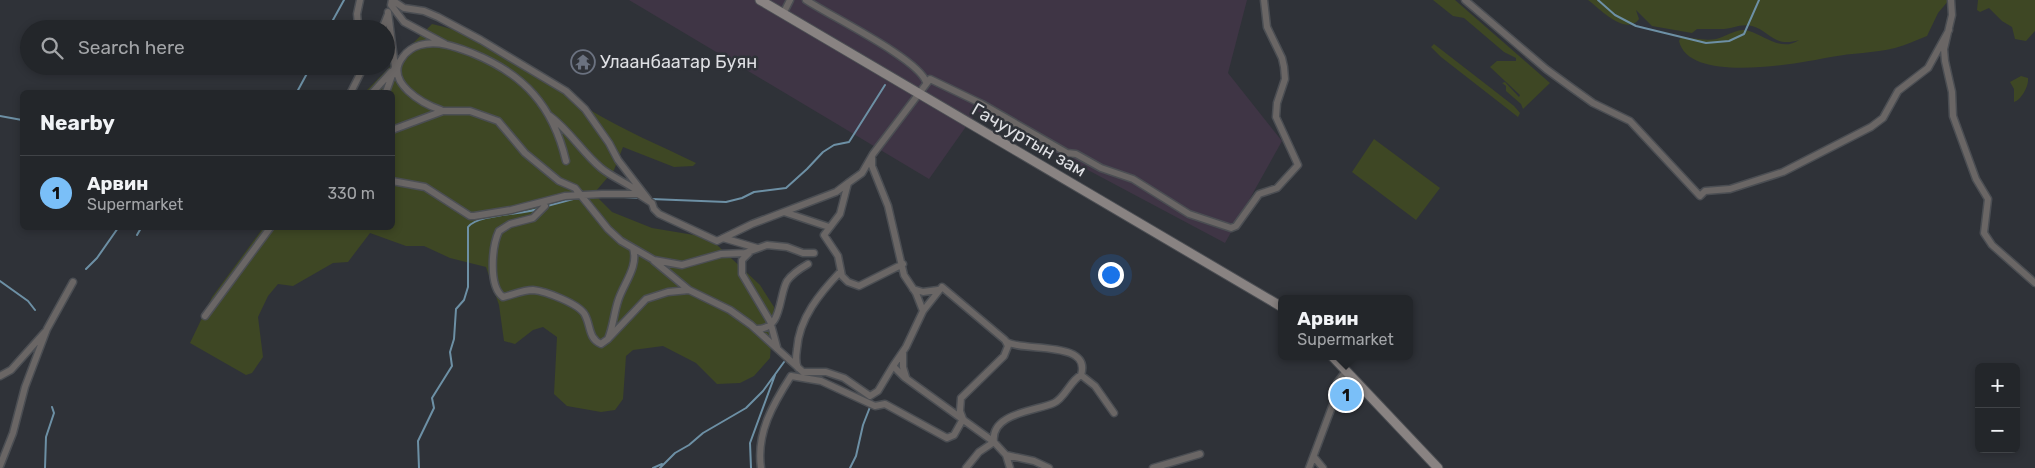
<!DOCTYPE html>
<meta charset="utf-8">
<style>
:root{--surface:#23262a;--page:#2b2e32;--text:#f1f3f6;--muted:#a3a5a8;--line:#404347;--accent:#7abff8}
body{margin:0;font-family:Rubik,sans-serif;background:var(--page);color:var(--text)}
.controls{position:absolute;right:15px;bottom:15px;display:grid;overflow:hidden;border-radius:8px;box-shadow:0 2px 8px #0003}
.controls button{width:45px;height:45px;display:grid;place-items:center;padding:0;border:0;border-bottom:1px solid var(--line);background:var(--surface);color:var(--text);font:25px sans-serif}
.you{position:absolute;left:1110px;top:274px;width:18px;height:18px;margin:-12px;border:4px solid #fff;border-radius:50%;background:#1a73e8;box-shadow:0 0 0 8px #1a73e833}
.badge{display:grid;place-items:center;width:32px;height:32px;border-radius:50%;background:var(--accent);color:#111;font-size:16px;font-weight:700}
.pin{position:absolute;translate:-50% -50%;border:2px solid #fff;box-shadow:0 1px 5px #0006}
.popup{position:absolute;left:1278px;top:295px;width:135px;height:65px;box-sizing:border-box;display:grid;place-content:center;border-radius:8px;background:var(--surface);filter:drop-shadow(0 1px 4px #0005);font-size:16px;white-space:nowrap;color:var(--muted)}
.popup b{font-size:19px;color:var(--text)}
.popup::after{content:'';position:absolute;left:50%;top:100%;margin-left:-10px;border:10px solid transparent;border-top-color:var(--surface)}
.list{margin:0;padding:0;list-style:none}
h2{display:flex;justify-content:space-between;align-items:center;height:65px;margin:0;padding:0 20px;font-size:21px}
h2 small{font-size:16px;font-weight:400;color:var(--muted)}
.list li{display:grid;grid-template-columns:32px 1fr auto;gap:15px;align-items:center;box-sizing:border-box;height:75px;padding:0 20px;border-top:1px solid var(--line)}
.list b{display:block;font-size:19px;white-space:nowrap}
.list p{margin:0;font-size:16px;white-space:nowrap;color:var(--muted)}
.list em{font-size:16px;font-style:normal;color:var(--muted)}
.icon{flex:none;width:28px;height:28px;fill:none;stroke:currentColor;stroke-width:2;stroke-linecap:round;stroke-linejoin:round}
.map{position:relative;flex:none;width:2035px;height:468px;overflow:hidden}
.search{position:absolute;background:var(--surface);box-shadow:0 2px 8px #0003;left:20px;top:20px;width:375px;height:55px;display:flex;align-items:center;gap:12px;box-sizing:border-box;padding:0 18px;border-radius:28px;color:var(--muted);font-size:19px}
.panel{position:absolute;background:var(--surface);box-shadow:0 2px 8px #0003;left:20px;top:90px;width:375px;height:140px;border-radius:8px}
.map>svg:first-child{display:block}
</style>
<div class="map">
<svg width="2035" height="468" viewBox="0 0 2035 468">
<rect width="100%" height="100%" fill="#2f3238"/>
<path fill="#3f3545" d="M629,0h618l-19,73 54,68 -57,102 -248,-132 -48,68z"/>
<path fill="#3e4724" d="M1433,0h22l95,83 -27,26 -2,-5 -15,-13v-5l-4,-3 3,-1 14,15 1,-2 -30,-28 7,-6h19v-3l-12,-6 -40,-34 -11,-2z
M1588,0h361l-11,13 -11,23c-11,4 -21,9 -32,12 -21,5 -43,5 -64,9 -31,6 -142,28 -152,-16l2,-4c11,1 25,4 35,2 11,-2 21,-12 33,-8 16,5 33,21 50,9 -25,8 -29,-9 -47,-14 -11,-3 -20,3 -31,3 -8,0 -16,0 -24,0l-5,4 -40,-7 -16,-16 3,9c-13,18 -40,-11 -51,-19z
M1978,0h57v31l-9,10 -11,-2 -3,-12 -10,-6 -13,-13 -9,4 -3,-2z
M432,24c60,12 107,55 158,86 33,20 71,36 106,53l-3,3 -19,1 -51,-20 -9,23 -18,21v5l16,16 40,16 48,8 17,9 43,40 14,22 -4,51 -16,18 -14,7 -23,1 -21,-21 -33,-17 -30,4 -7,6 -3,43 -8,11 -14,2 -34,-6 -13,-12 3,-57 -14,-10 -10,3 -18,14 -11,-3 -5,-36 -13,-38 -36,-9 -26,-12h-18l-36,-13 -22,29 -15,1 -40,23 -15,-2 -10,12 -10,21 5,40 -11,16 -6,2 -56,-32 22,-46 51,-69h129v-136h-27z
M1434,44l80,62 6,7 -2,4 -77,-60 -10,-10z
M2021,76l7,2c1,8 -7,22 -14,24v-13l-4,-7z
M1374,139l66,49 -24,32 -64,-48z"/>
<g fill="none" stroke-linecap="round" stroke-linejoin="round">
<path stroke="#6d90a5" stroke-width="2" d="M1598,0l17,15 21,11 70,17 23,-2 15,-7 15,-34
M328,29l16,-29
M297,92l14,-26
M0,116l22,4
M624,197l15,1
M651,199l75,3 16,-4 12,-6 32,-4 21,-19 16,-17 11,-7 15,-3 36,-57
M547,206l30,-8
M137,235l4,-7
M86,269l11,-11 21,-30
M0,281l28,20 7,9
M45,468l1,-31 8,-24 -2,-6
M419,468l-1,-27 16,-33 -2,-10 20,-32 -2,-14 4,-13 2,-30 8,-9 4,-13v-60c10,-13 53,-12 70,-18
M653,468l9,-4
M660,468l15,-15 14,-8 14,-12 43,-25 17,-17 21,-29
M751,468l-1,-25 25,-68
M850,468l6,-12 7,-31 7,-18"/>
<g stroke="#4b4e53" stroke-width="9">
<path id="minor" d="M360,0l-3,14 1,10 11,5
M392,0l12,8 20,3 14,6 43,23 85,51 19,18 24,34 9,17 30,39
M392,0l-1,5 13,17 41,22
M806,0c24,16 113,59 120,82
M1465,0l81,69 26,19 21,15 37,18 70,75 5,-5 25,-2 53,-17 88,-45 12,-9 15,-27 30,-23 21,-38
M1951,0l1,15 -8,34 1,12 7,31 1,24 23,63 12,20 -4,34 8,12 43,38
M783,14l7,-14
M382,29l6,-15
M351,92l13,-26
M373,92l18,-20
M386,92l9,-25 -7,-55
M441,110c-18,-6 -57,-28 -39,-52 4,-6 11,-11 18,-13 18,-5 36,2 52,8 52,21 81,53 94,108
M550,116c20,15 32,36 51,52 12,10 27,15 39,25
M392,130l51,-19h27l28,10 27,32 34,28 16,7 33,41 13,12 33,19 28,5 39,-11 24,-1 22,-8 20,2 16,6h11
M872,158v8l16,40 16,69 12,18 7,18
M392,181l33,6 45,29h4l37,-6 54,-14 37,-2h36l14,9 2,6 5,5 58,27 35,-17 84,-32 12,-9
M545,206l-12,12 -23,6 -11,7c-7,15 -11,55 4,66 9,-2 20,-7 30,-7 12,1 47,14 52,25 6,11 3,23 16,29l7,-5
M784,212l45,15
M723,238l34,10
M633,248c6,19 -10,36 -15,53 -4,12 -5,26 -10,38l38,-40 22,-7 21,-2
M749,253l-7,7v14l28,47 7,26
M654,261l35,29 41,20 21,15 52,47h23l18,6 26,18 8,-5 15,-25
M903,264l-44,22 -11,-4 -6,-6 -4,-20 -14,-21 16,-21 8,-31 14,-10 11,-19 57,-75 52,25 85,49 9,1 25,14 32,11 56,35 42,14 5,-2 23,-32 18,-6 21,-23 -22,-48 1,-14 8,-24 -1,-12 -2,-9 -15,-31 -3,-27
M913,289l10,3 15,-2
M205,316l65,-88
M756,329c27,1 22,-32 31,-48 5,-7 14,-13 21,-17
M1007,342c16,10 85,-2 74,33
M903,353v14l3,10
M798,368c-3,-6 -2,-12 -1,-19 2,-31 23,-56 44,-78
M0,376l11,-6 34,-38
M963,419l-3,-8 1,-13 43,-42 4,-10 -3,-6 -63,-53 -19,24 -17,36 -13,19 11,11 90,65 12,13 4,13
M1006,455l28,6 15,7
M1314,457l9,11
M0,466l13,-33 12,-46 22,-58 26,-47
M761,468c-5,-35 12,-64 30,-92l30,5 54,25 10,-2 62,34 7,-3 9,-16
M966,468l13,-16 15,-10c-4,-29 42,-31 60,-39 11,-5 16,-22 27,-28l14,11 19,27
M1153,468l47,-14
M1309,468l27,-72 1,-13 9,-12"/>
</g>
<g stroke="#4b4e53" stroke-width="11">
<path id="secondary" d="M760,0l522,307
M1332,356l106,112"/>
</g>
<use href="#minor" stroke="#6a6665" stroke-width="6"/>
<use href="#secondary" stroke="#898382" stroke-width="9"/>
</g>
<defs>
<g id="temple-ring" transform="scale(1.25)"><circle r="9.5" fill="#2f3238" stroke="#6b7280" stroke-width="1.5"/><path d="M0-6L5-2H3V0L6.5 2.5H4V6H1.5V3h-3V6H-4V2.5H-6.5L-3 0V-2H-5Z" fill="#6b7280"/></g>
</defs>
<g fill-rule="evenodd">
<use href="#temple-ring" x="583" y="62"/>
</g>
<g text-anchor="middle" dominant-baseline="central" stroke-width="5" stroke-linejoin="round" paint-order="stroke">
<g font-size="18" fill="#dedfe3" stroke="#2f3238" text-anchor="start">
<text x="600" y="62">Улаанбаатар Буян</text>
</g>
<g font-size="18" fill="#dedfe3" stroke="#2f3238">
<text transform="translate(1029 140) rotate(30)">Гачууртын зам</text>
</g>
</g>
</svg>
<div class="controls">
<button>+</button>
<button>−</button>
</div>
<div class="you"></div>
<div class="pin badge" style="left:1346px;top:395px">1</div>
<div class="popup"><b>Арвин</b>Supermarket</div>
<div class="search"><svg class="icon" aria-label="search" viewBox="0 0 24 24"><circle cx="10" cy="10" r="6"/><path d="M15 15l6 6"/></svg>Search here</div>
<section class="panel">
<h2>Nearby<small></small></h2>
<ul class="list">
<li><span class="badge">1</span><div><b>Арвин</b><p>Supermarket</p></div><em>330 m</em></li>
</ul>
</section>
</div>
